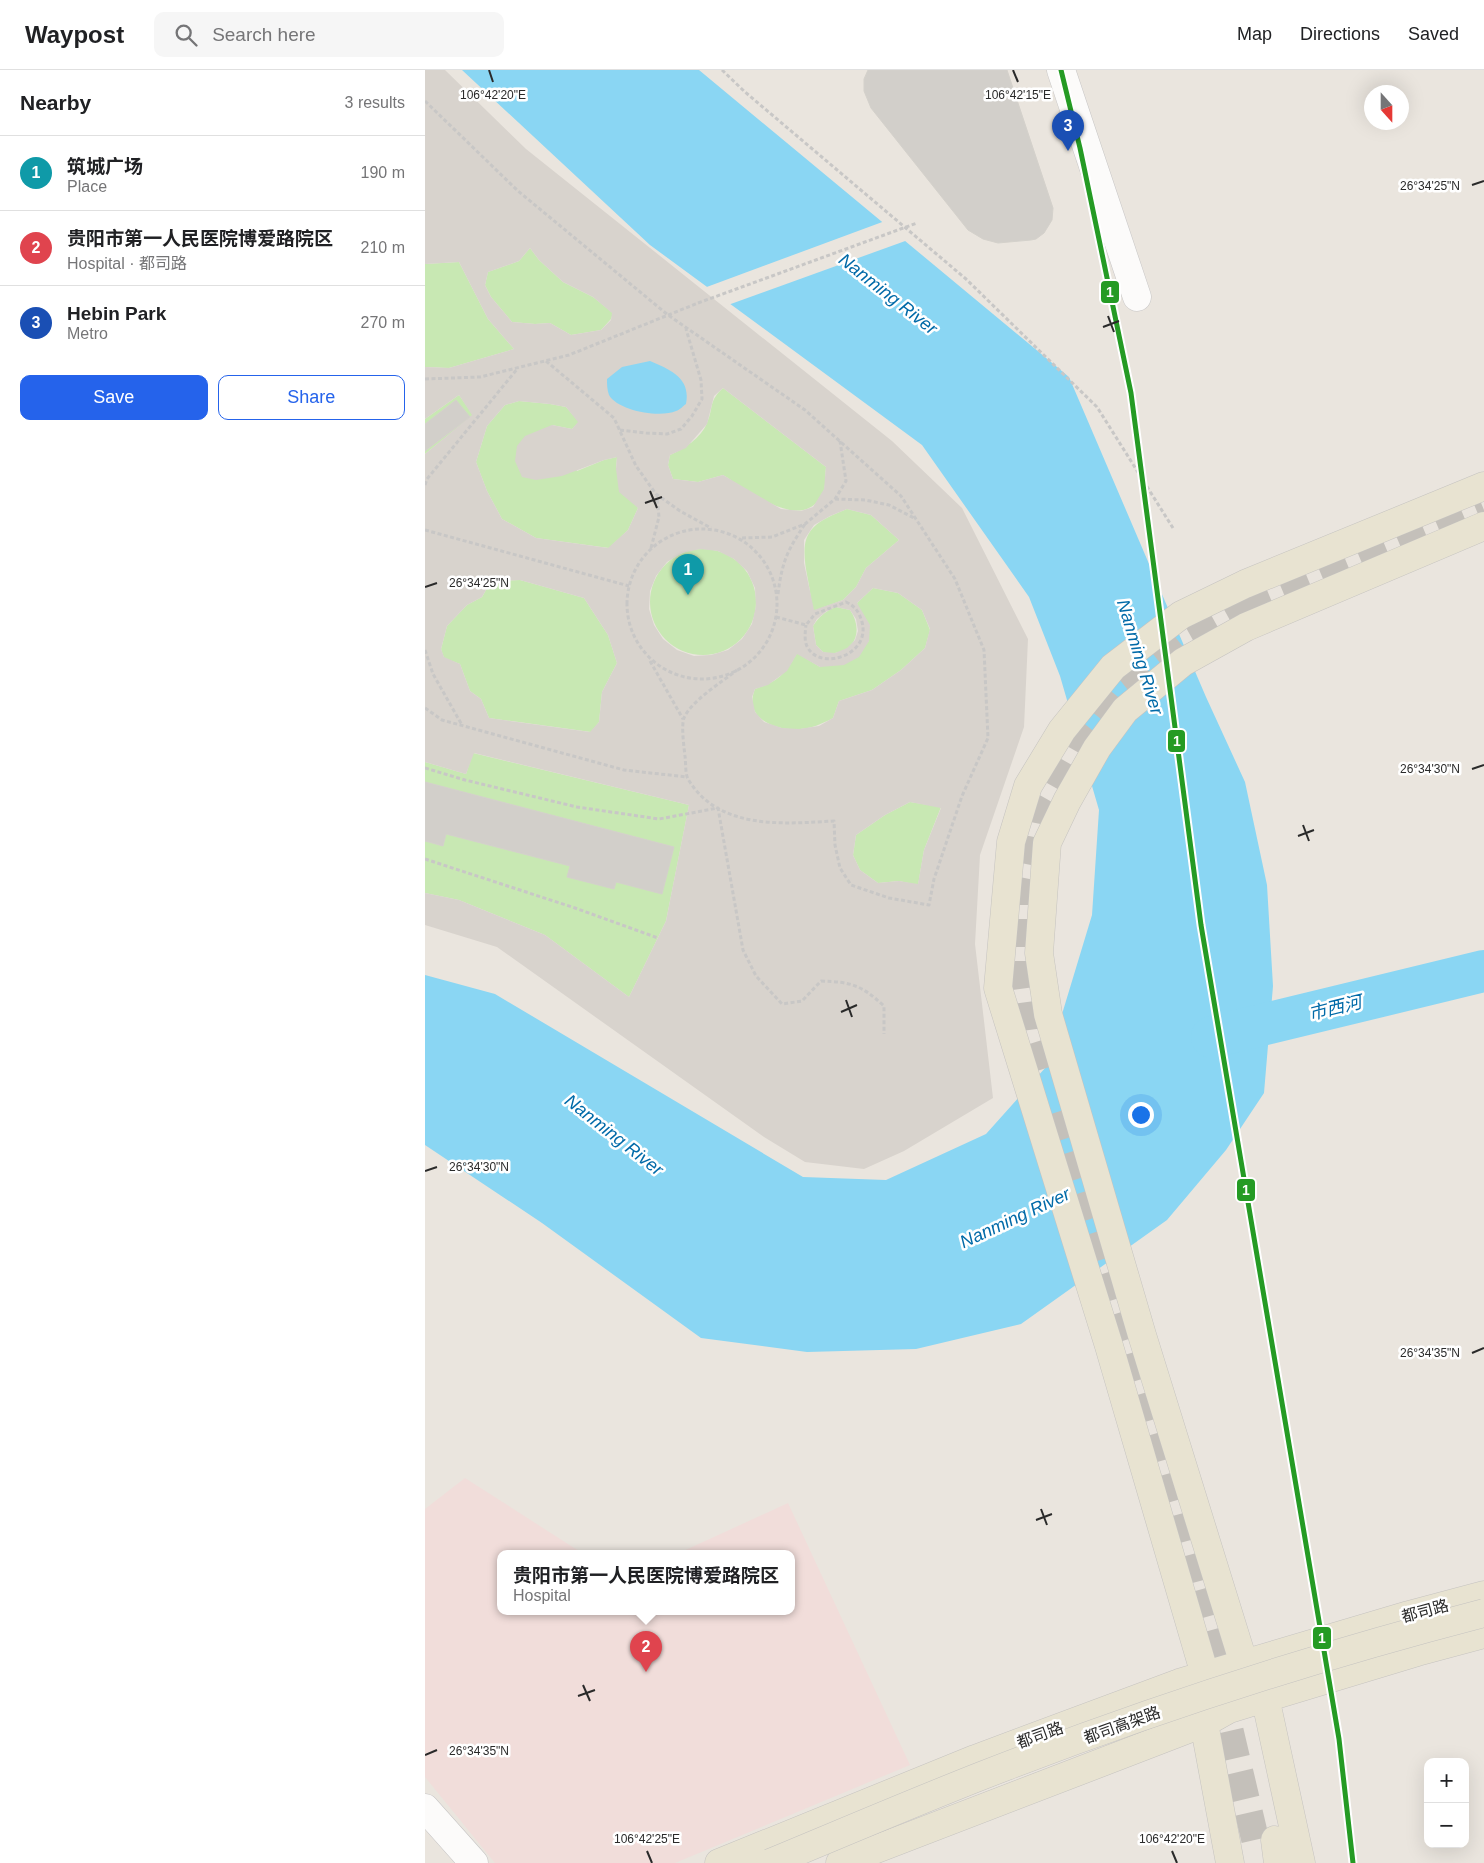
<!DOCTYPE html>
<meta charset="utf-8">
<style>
:root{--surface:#fff;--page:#f6f6f6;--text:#202124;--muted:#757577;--line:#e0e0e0;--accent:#2563eb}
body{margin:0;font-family:Helvetica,"Noto Sans SC",sans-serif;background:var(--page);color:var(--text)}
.controls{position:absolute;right:15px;bottom:15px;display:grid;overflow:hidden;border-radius:10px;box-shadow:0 5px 20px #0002}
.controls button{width:45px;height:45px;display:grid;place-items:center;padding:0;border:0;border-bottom:1px solid var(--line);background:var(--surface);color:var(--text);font:25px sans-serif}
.compass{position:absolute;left:939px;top:15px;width:45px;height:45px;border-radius:50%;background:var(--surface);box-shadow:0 5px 20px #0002;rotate:159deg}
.you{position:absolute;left:715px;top:1044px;width:18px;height:18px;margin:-12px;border:4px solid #fff;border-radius:50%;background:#1a73e8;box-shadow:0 0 0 8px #1a73e833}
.badge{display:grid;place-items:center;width:32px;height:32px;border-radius:50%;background:var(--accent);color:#fff;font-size:16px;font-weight:700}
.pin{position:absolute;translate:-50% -41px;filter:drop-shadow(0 1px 2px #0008)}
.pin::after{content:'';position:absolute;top:26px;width:18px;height:15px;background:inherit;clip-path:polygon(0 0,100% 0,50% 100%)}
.popup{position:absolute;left:72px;top:1480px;width:298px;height:65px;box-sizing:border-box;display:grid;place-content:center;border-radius:10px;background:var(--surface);filter:drop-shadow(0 1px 4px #0005);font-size:16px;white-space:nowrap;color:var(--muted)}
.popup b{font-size:19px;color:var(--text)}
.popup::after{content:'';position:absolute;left:50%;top:100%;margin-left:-10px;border:10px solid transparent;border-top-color:var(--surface)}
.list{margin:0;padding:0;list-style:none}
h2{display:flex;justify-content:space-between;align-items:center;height:65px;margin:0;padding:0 20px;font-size:21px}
h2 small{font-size:16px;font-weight:400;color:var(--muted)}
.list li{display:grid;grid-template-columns:32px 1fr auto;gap:15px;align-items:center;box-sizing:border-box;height:75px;padding:0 20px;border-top:1px solid var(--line)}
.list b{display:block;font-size:19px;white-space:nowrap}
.list p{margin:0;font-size:16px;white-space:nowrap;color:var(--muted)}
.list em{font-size:16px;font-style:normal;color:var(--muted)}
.actions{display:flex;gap:10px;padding:15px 20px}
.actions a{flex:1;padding:11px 0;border:1px solid var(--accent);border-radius:10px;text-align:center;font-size:18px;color:var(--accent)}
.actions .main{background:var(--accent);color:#fff}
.icon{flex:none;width:28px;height:28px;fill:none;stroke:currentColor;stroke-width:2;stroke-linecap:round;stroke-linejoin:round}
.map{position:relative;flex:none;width:1059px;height:1793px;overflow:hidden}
header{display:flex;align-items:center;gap:30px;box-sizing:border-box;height:70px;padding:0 25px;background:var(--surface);border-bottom:1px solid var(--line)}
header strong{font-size:24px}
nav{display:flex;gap:28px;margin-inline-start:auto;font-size:18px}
.search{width:350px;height:45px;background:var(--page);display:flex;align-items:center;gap:12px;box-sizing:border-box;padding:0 18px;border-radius:10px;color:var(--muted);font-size:19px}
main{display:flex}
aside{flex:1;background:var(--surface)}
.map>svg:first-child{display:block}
</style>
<header>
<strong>Waypost</strong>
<div class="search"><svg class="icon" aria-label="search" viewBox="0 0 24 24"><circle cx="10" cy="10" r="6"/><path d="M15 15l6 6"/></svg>Search here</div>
<nav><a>Map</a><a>Directions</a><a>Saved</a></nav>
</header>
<main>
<aside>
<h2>Nearby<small>3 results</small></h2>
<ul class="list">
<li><span class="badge" style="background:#0f9aa8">1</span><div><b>筑城广场</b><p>Place</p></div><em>190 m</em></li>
<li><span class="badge" style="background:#e0444e">2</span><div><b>贵阳市第一人民医院博爱路院区</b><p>Hospital · 都司路</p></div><em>210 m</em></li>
<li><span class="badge" style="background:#1a4fb4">3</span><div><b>Hebin Park</b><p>Metro</p></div><em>270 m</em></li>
</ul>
<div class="actions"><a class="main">Save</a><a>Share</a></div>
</aside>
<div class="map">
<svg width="1059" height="1793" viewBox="0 0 1059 1793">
<rect width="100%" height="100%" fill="#eae5de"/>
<path fill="#f1ddda" d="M40,1408l117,75h-81v58h290v-58h-112l109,-50 122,262 -235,98h-180l-70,-86v-268z"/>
<path fill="#c8e8b3" d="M105,178l9,12 24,22 30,15 20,16 -2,6 -10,11 -30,5 -21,-12 -15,1 -23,-2 -21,-25 -6,-12 3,-13 31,-11z
M34,192l29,57 26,30 -65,19 -24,-1v-103z
M298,318l103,79c-1,7 0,17 -2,23 -18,47 -75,1 -101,-15l-25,7 -25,-3 -5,-14 2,-10c14,-6 31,-17 37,-32 7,-16 1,-21 16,-35z
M34,325l14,20 -48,39v-35z
M94,331l31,3 16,3 13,15 -7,7 -20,-4 25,46 27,-11 13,-3 -1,12 22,39 -10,22 -19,18 -73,-10 -34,-19 -15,-28 -11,-29 11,-36 18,-21z
M422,439l24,6 28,25 -33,28 -10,19 -13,13 -30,11c-2,-11 -3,-21 -5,-31 -9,-45 -2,-55 39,-71z
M225 532a53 53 0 1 1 106 0a53 53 0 1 1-106 0Z
M95,510l64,18 24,37 9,28 -15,29 -3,30 -8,10 -102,-14 -8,-19 -11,-8 -10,-27 -16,-6 -3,-9 6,-23 20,-21 15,-8 9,-16z
M448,518l25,5 24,17 8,20 -5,18 -24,22 -29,20 -33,11 -6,17c-11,6 -21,10 -33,11 -25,2 -57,-11 -45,-40 23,-7 31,-16 42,-36l23,14 49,-26 -12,-38z
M411,537l14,3c12,17 8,40 -15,43 -4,1 -9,0 -12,-1l-7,-7 -3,-19c6,-9 12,-15 23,-19z
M48,683l216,52 -23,116 -37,76 -84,-62 -86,-35 -34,-7v-131l41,12z
M485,732l31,5 -17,43 -6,35 -19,-4 -21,2 -18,-13 -7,-15 3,-20 29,-20z"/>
<path fill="#d8d3cd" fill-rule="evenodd" d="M0,0h20l81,79 366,292 70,67 66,131 -4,88 -44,128 -5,89 18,154 -89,53 -40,18 -59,-7 -41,-25 -267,-190 -72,-22v-32l34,7 86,35 84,62 37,-76 23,-116 -215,-52 -8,21 -41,-12v-308l47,-39 -13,-20 -34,24v-52l24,1 65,-19 -26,-30 -29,-57 -34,2zM105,178l9,12 24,22 30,15 19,16 -1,7 -10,10 -30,5 -21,-12 -15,1 -23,-2 -21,-25 -6,-12 3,-13 31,-11zM298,318l103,79 -2,22 -11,18 -12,4 -20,-2 -58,-34 -25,7 -25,-3 -5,-14 2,-10 16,-7 21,-24 7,-28zM94,331l31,3 16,3 12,15 -6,7 -20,-4 -27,11 -8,10 -2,15 7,16 14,3 26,-4 42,-16 13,-3 -1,12 3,23 19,16 -10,22 -20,18 -72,-10 -34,-19 -15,-28 -11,-29 11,-36 18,-21zM422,439l24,6 28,25 -33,28 -10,19 -13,13 -29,10 -10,-47v-23l10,-15 16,-9zM275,479l18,2 16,8 13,12 8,17 1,18 -4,18 -10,15 -14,11 -17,5 -17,1 -17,-6 -14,-11 -9,-14 -5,-16 1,-18 6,-15 11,-14 15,-9zM95,510l64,18 24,37 9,28 -15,29 -3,30 -9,10 -101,-14 -8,-19 -11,-8 -10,-27 -16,-7 -3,-8 6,-23 20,-21 15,-8 9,-16zM448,518l25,5 24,17 8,19 -5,19 -24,22 -29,20 -33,11 -6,17 -14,8 -20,3 -17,-1 -18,-6 -9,-10 -3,-15 3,-8 13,-4 19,-14 10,-17 23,13 24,-2 15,-8 10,-16 1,-16 -13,-22zM411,537l14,3 6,9 2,12 -3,9 -8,8 -12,5 -12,-1 -7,-7 -3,-19 4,-7 10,-8zM485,732l31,6 -17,42 -6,34 -19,-3 -21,2 -18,-13 -7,-15 3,-20 29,-20z"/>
<path fill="#8ad6f3" d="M37,0h237l370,307 137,320 39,85 22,103 6,101 -9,107 -38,57 -59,70 -146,104 -105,25 -109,3 -106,-14 -159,-115 -117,-78v-170l70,19 308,183 83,3 100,-46 60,-67 46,-152 7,-105 -39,-134 -31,-79 -107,-152 -272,-200z
M225,291c21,9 41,17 36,43 -3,2 -6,6 -10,7 -16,7 -58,0 -67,-16 -2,-5 -2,-11 -2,-16l15,-12z"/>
<path fill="#eae5de" d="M460,151l23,19 -180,65 -24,-17z"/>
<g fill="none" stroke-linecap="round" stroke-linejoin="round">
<path stroke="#8ad6f3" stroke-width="42" d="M787,967l272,-66"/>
</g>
<path fill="#d2cfca" stroke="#d4d1cb" d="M443,0h139l46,138 -1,12 -8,13 -8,6 -5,1 -33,3 -15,-4 -15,-9 -97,-122 -7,-17v-12z
M31,330l14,17 -45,34v-27z
M0,712l249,65 -12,47 -46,-12 -2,7 -47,-12 3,-11 -124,-32 -3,12 -18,-5z"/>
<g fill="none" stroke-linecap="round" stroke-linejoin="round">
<path stroke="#c4c0ba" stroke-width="28" stroke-dasharray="28 14" stroke-linecap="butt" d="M820,540l239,-100
M612,1001l-9,-29 -10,-75v-71l18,-88 42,-74 42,-52 60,-48 61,-34 20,-8
M626,1044c54,166 106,332 149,500
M781,1518l28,103
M795,1620l36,153"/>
<g stroke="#c6c5c5" stroke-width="29">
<path id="minor" d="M636,0l76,227
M0,1738l49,55"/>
</g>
<g stroke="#c5c3c0" stroke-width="29">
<path id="major" d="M850,1770l3,23
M294,1793l256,-104 204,-76 230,-68 75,-20
M415,1793l364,-140 25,-14 188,-57 67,-18
M805,1793l-26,-140 1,-48 -96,-329 -111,-358 13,-146 17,-56 34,-56 51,-63 68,-52 64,-31 239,-98
M876,1793l-36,-166 -21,-33 -102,-329 -94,-321 -9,-61 8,-110 20,-42 30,-53 28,-38 58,-48 63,-35 238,-101"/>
</g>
<path stroke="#c8c7c6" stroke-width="3" stroke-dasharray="4 2.5" stroke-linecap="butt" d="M297,0l23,22 221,187 131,128 76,121
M0,31l93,90 150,124 137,95 96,86 54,83 29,71 4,88 -26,58 -28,83 -5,26 -40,-7 -38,-13 -11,-17 -5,-23 -1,-24c-51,3 -116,9 -146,-42 -3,-6 -2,-16 -3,-23 -1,-9 -4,-30 -1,-38 7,-17 38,-36 53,-48
M121,291l68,57 22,48 20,28 24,17 31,17
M0,309l55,-2 89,-22 129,-52
M195,360l26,3 21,1 14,-5 11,-13 10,-17 -1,-19 -15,-51
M0,415l2,-6 91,-111
M410,429l30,1 24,5 27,14
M202 534a75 75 0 1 1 150 0a75 75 0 1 1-150 0Z
M0,460l204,56
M317,468l30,-1 33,-13 30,-25 11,-18 -6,-40
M226,478l8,-31 -2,-21
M353,524c4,-32 9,-43 27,-70
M351,547l30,8 9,-11 31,-12c10,5 13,10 16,20 9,33 -41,49 -54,26 -4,-6 -3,-15 -2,-23
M0,580l8,24 29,51
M225,591l33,58
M0,638l17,12 182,50 63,7
M0,698l40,12 112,27 82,12 59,-11 25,142 13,26 26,28 20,-3 19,-20c31,1 40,4 63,25v28
M0,789l150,49 83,30"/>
<use href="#minor" stroke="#fcfbfa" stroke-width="28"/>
<use href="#major" stroke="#e8e3d1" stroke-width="28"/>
<g stroke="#c5c3c0" stroke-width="29" stroke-linecap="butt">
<path id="major-bridge" d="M345,1793c70,-29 140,-59 211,-87 164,-64 333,-119 503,-163"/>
</g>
<path stroke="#c8c7c6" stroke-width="3" stroke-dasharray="4 2.5" stroke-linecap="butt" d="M273,233l219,-80"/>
<use href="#major-bridge" stroke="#e8e3d1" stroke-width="28"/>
<g stroke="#fff" stroke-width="9">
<path id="metro-1" d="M636,0l19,78 51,245 70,532 138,814 14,124"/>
</g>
<use href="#metro-1" stroke="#259b24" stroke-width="5"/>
</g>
<path fill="none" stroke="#2a2a2a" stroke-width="2" d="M64,0l4,12M588,0l5,12M1047,115l12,-4M683,246l6,16M678,257l16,-6M225,421l7,17M220,433l17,-6M0,517l12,-4M1047,699l12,-4M878,755l6,16M873,766l16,-6M421,930l6,17M416,942l16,-7M0,1101l12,-4M1047,1283l12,-5M616,1439l6,16M611,1450l16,-6M158,1615l7,16M153,1626l17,-6M0,1685l12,-5M222,1781l5,12M747,1781l5,12"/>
<g text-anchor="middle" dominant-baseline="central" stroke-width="5" stroke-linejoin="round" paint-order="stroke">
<g font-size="16" fill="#2a2a2a" stroke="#fff">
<text transform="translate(1000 1541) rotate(-15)">都司路</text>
<text transform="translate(697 1655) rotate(-20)">都司高架路</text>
<text transform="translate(615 1665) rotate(-20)">都司路</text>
</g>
<g font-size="18" font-style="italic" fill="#006aa8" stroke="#fff">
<text transform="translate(463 224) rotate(38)">Nanming River</text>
<text transform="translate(715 587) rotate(73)">Nanming River</text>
<text transform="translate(910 938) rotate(-14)">市西河</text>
<text transform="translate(189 1065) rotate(38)">Nanming River</text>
<text transform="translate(590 1148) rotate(-25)">Nanming River</text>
</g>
</g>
<g font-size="12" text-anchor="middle" fill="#2a2a2a" stroke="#fff" stroke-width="5" stroke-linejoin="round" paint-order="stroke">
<text x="68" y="29">106°42'20"E</text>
<text x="593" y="29">106°42'15"E</text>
<text x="1005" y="120">26°34'25"N</text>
<text x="54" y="517">26°34'25"N</text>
<text x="1005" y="703">26°34'30"N</text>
<text x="54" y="1101">26°34'30"N</text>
<text x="1005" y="1287">26°34'35"N</text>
<text x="54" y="1685">26°34'35"N</text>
<text x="222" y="1773">106°42'25"E</text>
<text x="747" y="1773">106°42'20"E</text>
</g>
<g stroke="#fff" stroke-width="2">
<rect x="675" y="210" width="20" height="24" rx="5" fill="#259b24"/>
<rect x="742" y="659" width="19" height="24" rx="5" fill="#259b24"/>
<rect x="811" y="1108" width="20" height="24" rx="5" fill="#259b24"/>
<rect x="887" y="1556" width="20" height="24" rx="5" fill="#259b24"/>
</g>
<g font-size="14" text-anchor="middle" font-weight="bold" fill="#fff">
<text x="685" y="227">1</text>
<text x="752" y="676">1</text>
<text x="821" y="1125">1</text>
<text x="897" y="1573">1</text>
</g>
</svg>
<div class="controls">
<button>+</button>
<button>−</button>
</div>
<svg class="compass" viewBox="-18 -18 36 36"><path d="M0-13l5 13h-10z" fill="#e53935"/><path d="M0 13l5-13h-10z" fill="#757577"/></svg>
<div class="you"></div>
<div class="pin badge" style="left:263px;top:525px;background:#0f9aa8">1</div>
<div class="pin badge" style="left:221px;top:1602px;background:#e0444e">2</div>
<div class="popup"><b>贵阳市第一人民医院博爱路院区</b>Hospital</div>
<div class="pin badge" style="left:643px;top:81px;background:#1a4fb4">3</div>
</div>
</main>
